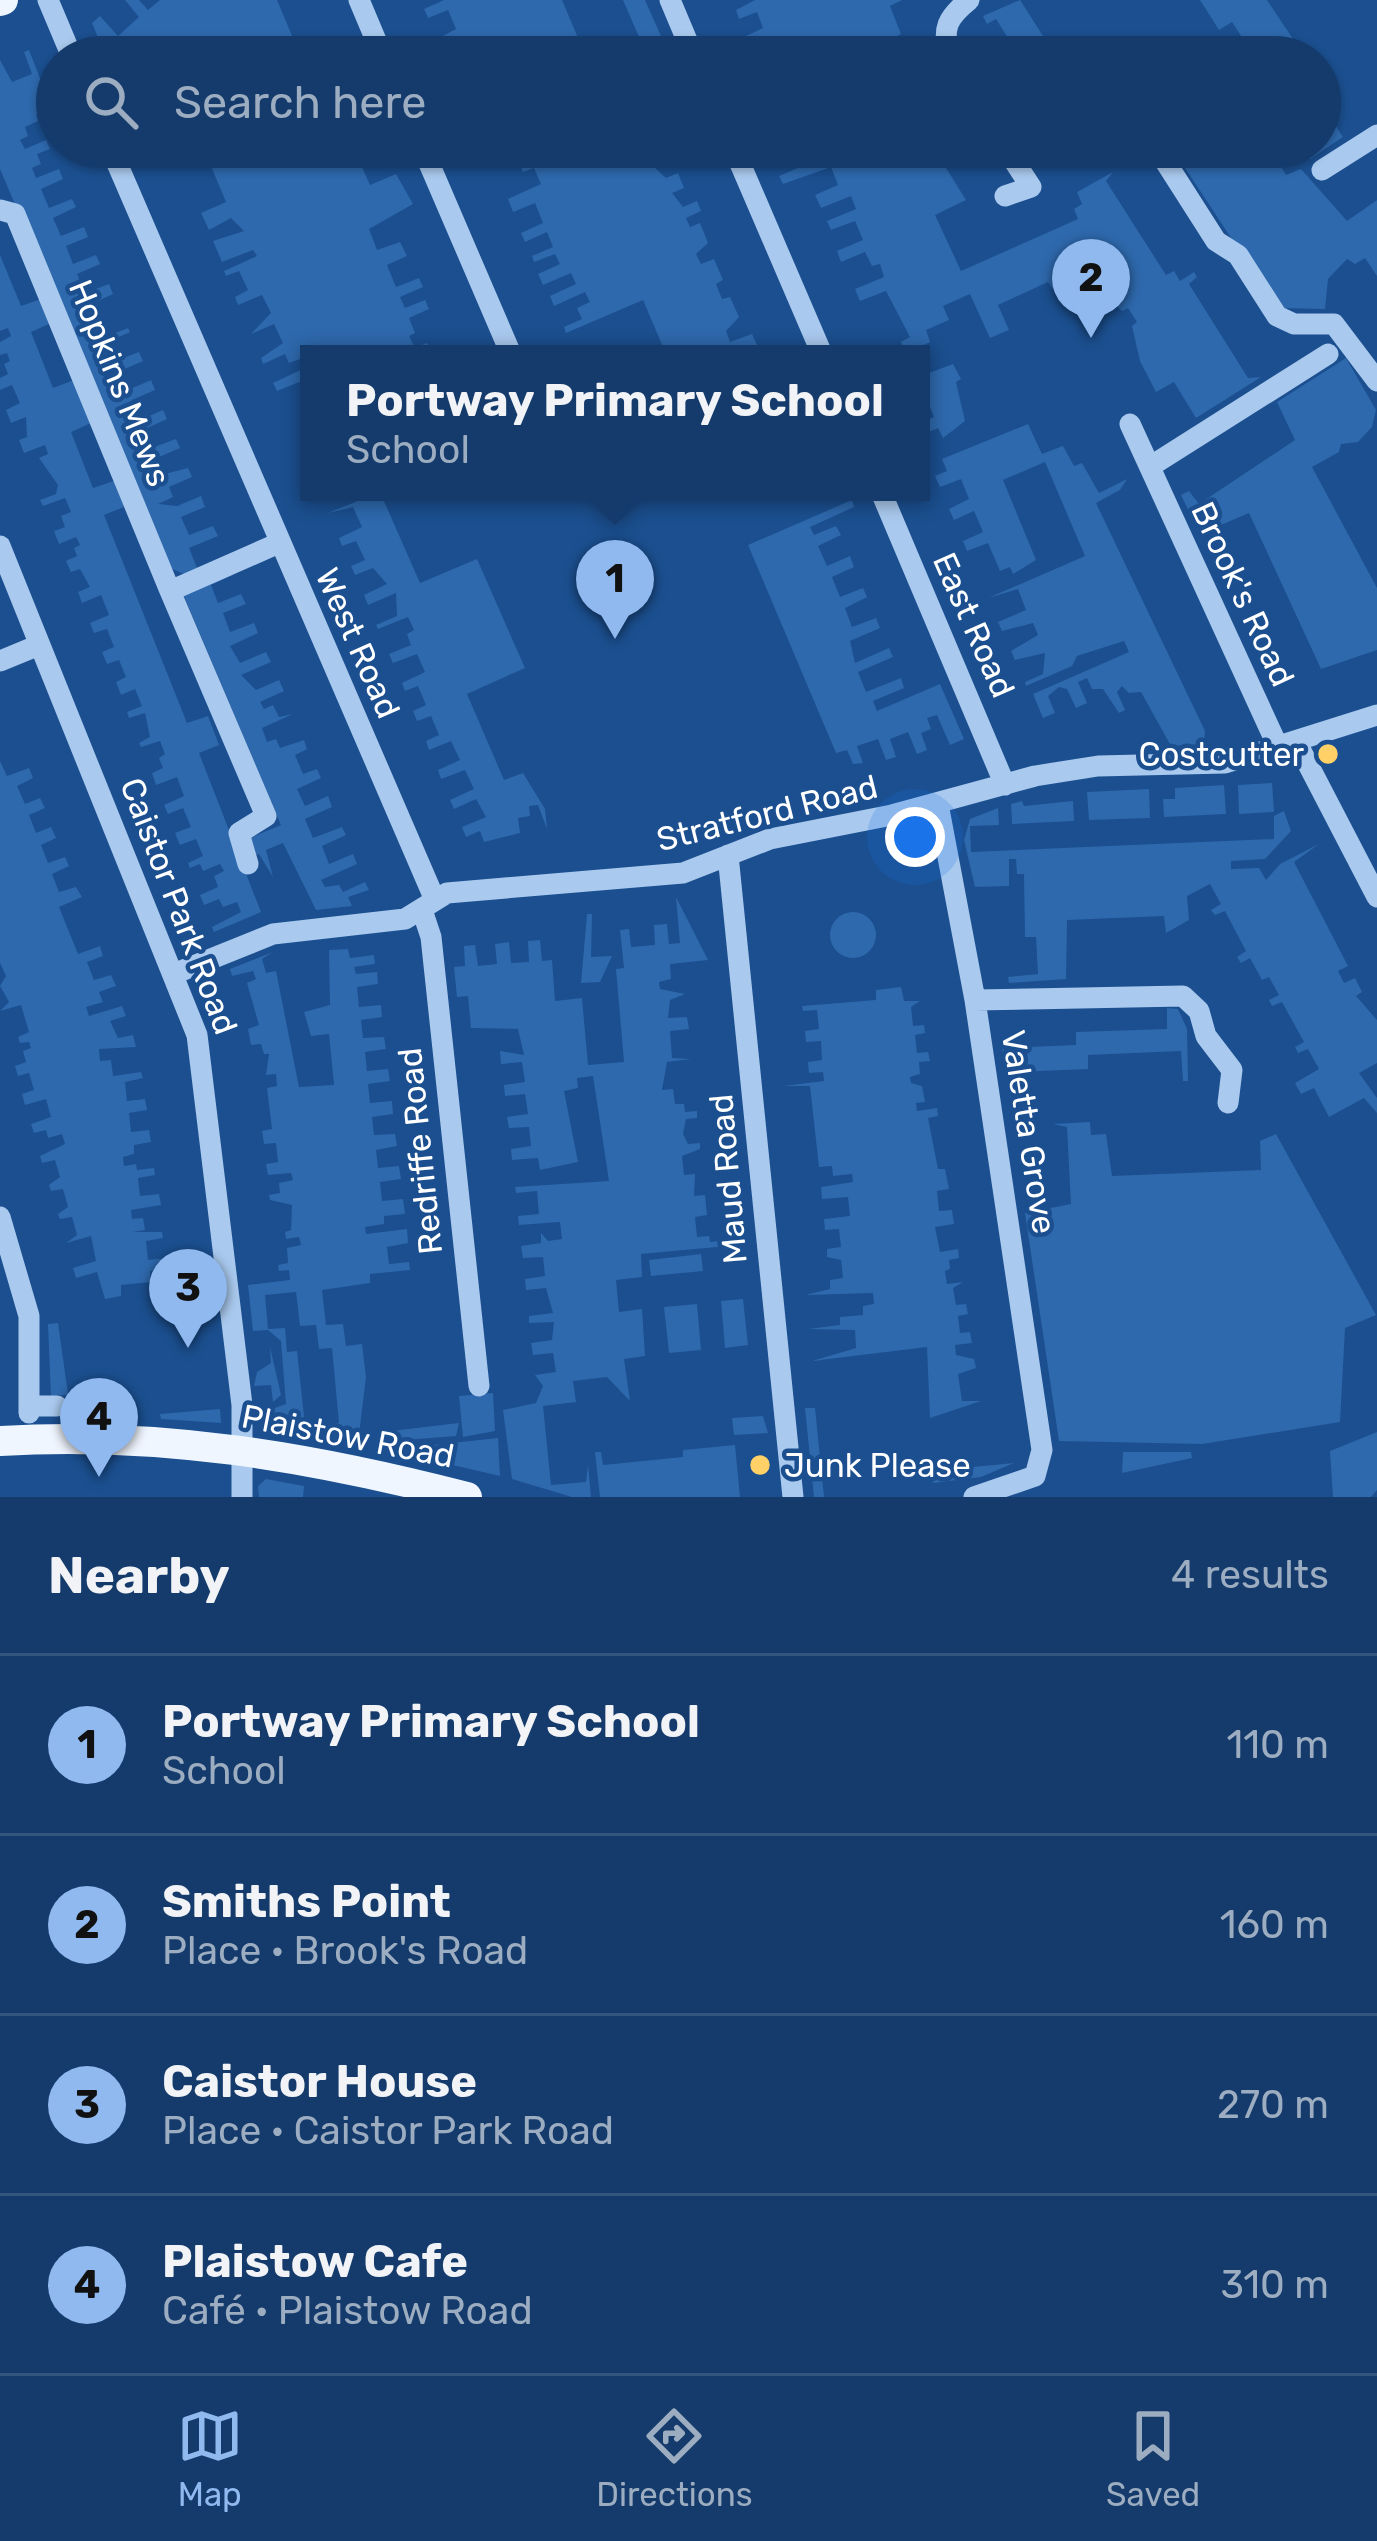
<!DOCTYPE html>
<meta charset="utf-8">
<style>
:root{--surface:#143b6b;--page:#214673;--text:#f1f3f6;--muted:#9dadc1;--line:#33557e;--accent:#90b9f0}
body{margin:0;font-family:Rubik,sans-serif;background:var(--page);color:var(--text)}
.you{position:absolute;left:915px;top:837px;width:42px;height:42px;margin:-30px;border:9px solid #fff;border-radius:50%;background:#1a73e8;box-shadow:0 0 0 18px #1a73e833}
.badge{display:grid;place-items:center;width:78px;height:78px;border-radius:50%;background:var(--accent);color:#111;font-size:39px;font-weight:700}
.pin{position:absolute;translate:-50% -99px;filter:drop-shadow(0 3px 6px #0008)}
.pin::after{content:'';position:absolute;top:63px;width:42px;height:36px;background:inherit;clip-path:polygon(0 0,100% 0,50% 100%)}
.popup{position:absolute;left:300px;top:345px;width:630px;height:156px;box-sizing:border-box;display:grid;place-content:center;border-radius:0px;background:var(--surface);filter:drop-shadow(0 3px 9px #0005);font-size:39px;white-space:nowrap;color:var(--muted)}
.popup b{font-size:45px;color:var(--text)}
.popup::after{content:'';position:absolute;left:50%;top:100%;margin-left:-24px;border:24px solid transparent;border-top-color:var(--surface)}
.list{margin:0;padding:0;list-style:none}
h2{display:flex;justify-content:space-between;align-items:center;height:156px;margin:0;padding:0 48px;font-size:51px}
h2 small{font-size:39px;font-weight:400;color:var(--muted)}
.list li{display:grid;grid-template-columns:78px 1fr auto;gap:36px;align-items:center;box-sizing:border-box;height:180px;padding:0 48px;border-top:3px solid var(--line)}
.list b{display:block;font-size:45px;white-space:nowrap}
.list p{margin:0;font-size:39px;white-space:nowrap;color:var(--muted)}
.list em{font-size:39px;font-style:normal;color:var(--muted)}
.icon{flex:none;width:66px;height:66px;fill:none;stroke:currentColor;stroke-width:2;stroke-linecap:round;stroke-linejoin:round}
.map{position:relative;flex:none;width:1377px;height:1497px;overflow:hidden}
.search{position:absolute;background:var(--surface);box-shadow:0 3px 9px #0004;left:36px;right:36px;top:36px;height:132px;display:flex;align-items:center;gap:30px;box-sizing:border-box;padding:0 42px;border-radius:66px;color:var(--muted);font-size:45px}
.sheet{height:876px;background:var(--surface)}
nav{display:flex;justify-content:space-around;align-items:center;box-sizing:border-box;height:168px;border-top:3px solid var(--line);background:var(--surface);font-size:33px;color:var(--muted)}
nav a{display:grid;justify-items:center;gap:6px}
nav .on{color:var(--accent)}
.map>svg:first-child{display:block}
</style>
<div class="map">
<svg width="1377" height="1497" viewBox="0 0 1377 1497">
<rect width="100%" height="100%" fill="#1b4f8f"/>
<path fill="#2e69ad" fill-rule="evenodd" d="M125,0h14l9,10 12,-10h117l24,57h-150l-11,-18 -46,18 -1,-13 6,-4 -7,-17 8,-7 18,20 21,-19z
M444,0h118l24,57h-117l-8,-17 -20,9 -4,-10 19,-10 -8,-19 -20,8 -4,-9z
M623,0h22l20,45 -19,8z
M755,0h147l-12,6 11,28 -18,10 6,13h-115l4,-3 -10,-17 -19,8 -3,-9 17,-8 -6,-16 -18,7 -3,-9z
M1020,0l34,53 8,-4 5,8h-47l-24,-38 -9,5 -4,-8z
M1200,0h67l38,57h-50l-23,-35 -13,8z
M29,50l23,59 -16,6 2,6 -13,6 3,9 -8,4 5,9 21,-9 4,9 -13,5 4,10 -9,4 4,10 23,-9 4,10 -22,10 8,19 23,-9 4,8 -23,11 8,18 23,-9 4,10 -22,9 7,18 23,-9 4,9 -23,10 8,19 24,-9 4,10 -26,12 13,33 28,-11 2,4 -22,10 7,19 24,-9 4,9 -23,10 8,19 23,-10 4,10 -23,10 8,20 23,-10 4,9 -22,10 7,19 24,-9 4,9 -28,12 1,17 35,-9 4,9 -23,10 4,10 -15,7 19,2 24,-10 4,11 -24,10 8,18 24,-9 5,10 -29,12 8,20 -13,6 -14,-6 -170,-399v-109l12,22 20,-8 -8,-22z
M1320,102l23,35 -33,22 -6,-6 16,-6z
M203,147h150l17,38 26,-11 17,30 -44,25 8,21 23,-8 7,14 -20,9 9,22 23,-9 4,9 -23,10 5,11 20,-8 4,9 -20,9 6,15 -6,3 6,12 12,-5 5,11h-123v37l-5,-11 -27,11 -4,-8 32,-15 -5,-9 -11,4 -4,-9 -22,10 -2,-6 22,-15 -9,-19 -23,10 20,-21 -9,-18 -24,10 -3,-8 13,-7 -9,-19 -13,5 -2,-5 33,-15 -4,-6 -31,12 -9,-21 31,-10 -13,-13 -22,12 -8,-17 25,-11z
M493,147h174l4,10 -18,9 13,12 12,-5 6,15 -12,5 11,14 14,-6 4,10 -15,7 4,9 10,-4 8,20 -12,11 5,10 13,-5 9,21 -7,4 6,15 8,-2 9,20 -13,14 4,11 22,-8 5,11 -22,9h-69l-23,-54 -77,33 -2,-6 18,-8 -5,-11 13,-6 -5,-10 -31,14 -4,-10 26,-12 -5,-11 -28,12 -5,-11 22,-10 -5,-10 -21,8 -2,-6 21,-9 -6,-15 -22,10 -4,-9 22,-10 -8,-20 -22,9 -5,-13 33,-15 -7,-16 -11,4 -7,-18 -17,7z
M847,147h86l33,53 -31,15 26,56 117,-52 -4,-10 8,-5 -5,-12 36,-20 -7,9 60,94 8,-4 6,10 14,-9 3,5 -8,7 59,94 13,-1 -65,41 -22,-36 -18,10 -16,-31 -8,-35 5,-4 -9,-14 -6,3 -25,-21 -34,15 -15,-23 -50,23 11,25 -19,8 -20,-44 -27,12 6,14 -23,10 4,12 -26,12 -3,-12 9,-5 -24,-46 -26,10 -5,-12 29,-12 -4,-13 -8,2 -7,-14 -24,10 -4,-11 26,-11 -8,-19 -24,9 -4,-9 29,-12 -5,-13 -30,12 -6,-13 23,-10 -7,-18 -48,17 -4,-8z
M1269,147l17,28 15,-6 46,52 30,-21v76l-12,-18 -10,6 -8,-5 -19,20 -3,30 -48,-1 -105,-160z
M0,255l21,51 20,-7 10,24 -20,9 22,56 21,-8 17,43 -20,9 22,56 21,-7 10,26 -20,8 83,208 21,-7 11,29 -20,8 62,159 -47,20 -2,-5 29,-15 -4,-10 -14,5 -4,-8 -15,6 -4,-10 18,-8 -4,-11 10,-5 -4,-7 -17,7 -3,-7 -10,4 -2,-5 15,-7 -7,-17 -16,6 -5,-12 16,-6 -8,-19 -15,6 -4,-9 20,-9 -7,-19 -21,8 -4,-12 11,-5 -4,-10 6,-4 -5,-13 -19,6 -2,-4 11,-6 -5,-24 -16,5 -2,-6 15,-6 -7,-17 -14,6 -5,-13 10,-5 -7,-17 -12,4 -5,-12 12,-5 -7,-18 -13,4 -4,-10 19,-8 -8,-20 -19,8 -4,-11 12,-5 -10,-18 -9,3 -5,-11 11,-5 -3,-8 6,-3 -4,-8 -17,7 -5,-13 11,-4 -4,-11 10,-4 -6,-14 -22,8 -3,-6 16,-6 2,-9 -19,-27 9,-4 -3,-9 -21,8 -5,-13 8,-3 -1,-20 -15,6 -5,-13 14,-7 -8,-18 -12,5v-12l8,-4 -4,-10 6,-3 -3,-8 -7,2v-13l11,-6 -3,-8 -8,3z
M1346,358l30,52 -4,17 -14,15 -17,2 -2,8 -27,15 65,121v62l-56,19 -72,-156 -49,21 -19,-39 8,-4 10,13 96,-64 -18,-38z
M953,364l8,15 -5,3 9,39 -22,17 -5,-10 -17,7v-12l13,-6 -6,-16 -7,2v-27z
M1028,424l14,30 21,-8 11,20 8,-3 17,30 28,-14 -7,11 -24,13 109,228 -1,13 -33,2 -30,-54 -12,1 -7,-7 -5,6 8,18 -6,3 -16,-24h-11l-5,-11 -9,4 9,21 -11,5 -9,-19 -8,-2 -11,9 7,17 -12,5 -10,-24 96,-42 -5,-11 -47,15 -5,10 -46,20 -1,-4 18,-8 2,-21 -30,7 -4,-9 27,-16 -5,-12 -31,8 -4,-9 28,-12 -8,-21 -30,9 97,-42 -40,-94 -42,18 33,80 -23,14 -3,-7 -10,4 -12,-28 -21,8 -4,-10 20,-9 -9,-21 -20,9 -5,-11 20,-10 -8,-20 -21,8 -5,-11 12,-5 -5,-12z
M380,492l40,91 57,-24 48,109 -58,26 37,86 19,-7 22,36 2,20 -9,-24 -9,1 1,10 -12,2 2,15 -36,9 -4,-11 -14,6 -4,-10 24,-10 -10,-18 -22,10 -4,-9 24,-11 -9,-19 -24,9 -3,-9 22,-10 -9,-19 -22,9 -3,-9 13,-6 -8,-19 -14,5 -4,-10 13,-6 -8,-19 -13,5 -3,-8 23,-11 -8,-18 -24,9 -4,-9 22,-9 -4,-11 7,-4 -6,-13 -30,12 -2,-4 21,-9 -1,-23 -28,12 -4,-10 23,-11 -14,-16 -18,7 -4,-9 14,-6 -9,-19 -14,5 -3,-8 23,-11 -9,-20 -25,6z
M852,500l2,7 -44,20 4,8 22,-9 5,9 -23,11 9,20 23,-10 4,11 -22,10 8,20 23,-9 4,9 -22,11 7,19 24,-9 4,10 -30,13 5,22 34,-15 4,9 -35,15 8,20 35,-14 3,10 -31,13 4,10 63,-27 24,55 -14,6 -13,-30 -10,3 4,11 -10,4 6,17 -10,4 -9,-22 -18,7 6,18 -10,3 -8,-21 -21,7 6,17 -10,1 -6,-14 -11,3 -88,-208z
M231,571l2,4 -22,10 7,18 23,-9 5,10 -23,9 7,19 24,-9 4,10 -28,13 10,17 26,-11 5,10 -30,13 15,15 23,-10 5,11 -24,11 4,7 9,-4 6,12 14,-3 -31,14 5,14 9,-3 4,9 24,-8 3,9 -12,6 8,19 14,-5 4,9 -24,11 8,17 23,-10 4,11 -27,12 8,19 29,-11 4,8 -24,11 7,18 24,-10 4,10 -36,16 4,7 14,-2 4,7 22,-10 4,8 -21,7 4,9 -36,4 -33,-67 -17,7 7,27 -14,-23 -9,3v-19l31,-13 -97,-229z
M0,761l7,15 22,-8 4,10 -16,8 8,18 15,-6 5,10 -16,7 7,18 15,-6 5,11 -15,7 7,18 17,-6 4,9 -17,8 7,18 17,-5 6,10 -23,10 19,47 22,-8 3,10 -16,6 7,18 17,-5 5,11 -17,6 4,10 -17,5 3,9 33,-10 4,10 -16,5 8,17 15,-3 3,12 -37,2 1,12 11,-1 2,16 28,-4 2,6 -18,4 2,19 18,-2 2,11 -18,3 2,19 18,-2 2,12 -17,3v9l-11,3 1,9 12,-2 1,6 17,-2 1,7 -17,3 2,18 19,-2 2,11 -30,5 1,9 11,-1 2,12 -12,2h29l1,6 -17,3 2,19 18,-2 1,11 -17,2 1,11 -30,3v11l-16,3 -8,-27 -21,6 -3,-10 23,-7 -5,-25 -25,7 11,-8 -5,-18 -12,2 -2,-5 10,-7 -5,-18 -12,2 -2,-6 11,-8 -5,-17 -13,3 -2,-7 25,-12 -3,-10 -14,4 -2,-8 -12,3 -3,-9 20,-7 -5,-18 -21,6 -3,-11 12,-4 -5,-17 -11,3 -3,-10 11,-4 -3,-11 8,-3 -2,-6 -9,1 -2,-6 11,-5 -8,-27 -21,6 9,-9 -9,-16 6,-10 -6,-13z
M1272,783l2,29 -35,2 -1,-29z
M1224,785l2,29 -62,3 -1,-18h12v-11z
M1149,789l1,29 -61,2 -2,-28z
M1022,801l2,5 49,-5 1,20 -62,3 -1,-20z
M998,808l1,17 -29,1 1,26 303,-13v-23l10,-5 7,20 -26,28 -34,2v8l28,-1 7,12 14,-16 39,-20 -25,18 54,104 -10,5 6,12 11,-5 7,14 -6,4 21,24v43l-18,10 18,25v15l-13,-15 -35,19 -15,-29 -13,6 -6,-11 24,-14 -11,-20 -10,4 -3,-6 9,-5 -22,-40 -10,4 -3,-6 10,-5 -10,-18 -7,3 -12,-22 -9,5 -4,-6 9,-6 -21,-40 -10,4 -4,-5 10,-6 -11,-20 -23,12 2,24 -23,13 -2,-17 -97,4 -1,59 -57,4 -1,-6 30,-3 -2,-37h-11l-1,-63h-7l-1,-15h-7v27l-34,1 -11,-47 6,-21z
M676,897l32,63 -38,4 1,15 -12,3 1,7 25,5 -15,6 -2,18 19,-1 2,12 -19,2 2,27 19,1 -24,3 -5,28 11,-1 2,15h9l1,8 12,-1v7l-11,1 -3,15 5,10 12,-1v6l-18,7 2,19 11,-1 -1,22 11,-1 2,20 -12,2 2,20 12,-1 1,6 28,-3v6l-97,9 1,23 -26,3 3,32 23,-3 3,47 -21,3 6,42 -23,-24 -34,4 3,21 -33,4 8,79 35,-3 2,-17 3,32h-19l-60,-18 -9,-69 33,-7 7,-17 -8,-11 21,-3 -3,-19 -20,2 -2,-12 21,-3 2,-18 -25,1v-7l24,-3 -7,-25 -20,2 -1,-11 20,-3 -2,-19 -20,1 -2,-12 20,-3v-10l7,8 14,-2 -2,-17 -41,3 -1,-9 21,-2 -2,-23 -21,2 -1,-6 94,-6 -16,-105 -16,2 1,10 -14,3 14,71 -38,8 -2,-12 -26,2 -1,-11 20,-3 -2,-19 -20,1 -2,-11 21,-3 -3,-20 -20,2 -1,-11 21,-3 -3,-20 -21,2 -1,-13 24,4 -6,-26 -47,-1 -3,-32 -11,1 -3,-30 11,-1 -1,-20 11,-1 3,21 19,-2 -2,-20 14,-2 2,21 18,-1 -1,-21 12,-1 2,21 10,-1 3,41 27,-3 6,67 36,-3 -8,-93 8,-1 -4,-38 9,-1 2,18 24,-2 -1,-20 13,-1 2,20 11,-1z
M830 935a23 23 0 1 1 46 0a23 23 0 1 1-46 0Z
M587,914h5l-1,43 21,-1 -12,26 -19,1z
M348,949l2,9 24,-3 1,9 -21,3 2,7 21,-2 1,12 -21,3 2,20 22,-2 1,12 -21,3 2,18 21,-1 2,12 -21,3 2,19 21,-2 2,12 -22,3 2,19 22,-2 1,13 -21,3 2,18 21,-1 2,12 -21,4 2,18 21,-2 2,13 -21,3 2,19 21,-2 2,15 -21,2v8l-19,3 1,7 41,-5 1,14 -21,4 2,17 20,-2 1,8 -40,4v9l-48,7 4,35 17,-1 3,22 16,-2 4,33 -8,66 -94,-16v-15l22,-8 -5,-63 -13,-11 -15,1 -5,-46 42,-5 -1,-10 -10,1 -1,-6 10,-2 -1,-15 14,-3 -2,-8 -13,2 -1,-7 6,-2 1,-25 -22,-5 -1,-5 11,-2 -1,-10 14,-3 -2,-7 -23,2 -2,-11 12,-2 -2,-19 -12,1 -2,-13 10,-2 -5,-41 10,-2 -1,-12 -10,1 3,-21h-5l-3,-10 -10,1 -3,-16 11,-4 -12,-42 9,-4 -3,-8 -21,5 -2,-7 43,-17 -11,7 4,14 10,-2 23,116 35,-2 -5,-51 -18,2 -7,-24 26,-7 -1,-55zM296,1292l4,34 16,-1 3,24 13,-1 7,75 -34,3 -8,-75 -10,1 -2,-24 -17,1 -3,-34z
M901,987l3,14h16l-9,6 2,19 11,-1 1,8 -10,2 2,18 11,-1 2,9 -11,1 1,12 -10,3 1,6 11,3 3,16 -9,1 1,8 20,-3 1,8 -10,2 10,51h7l4,20 -12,2 2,20 13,-1 2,14 -19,3 5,25 18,-3 1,9 -10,2 1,9 -5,2 2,13 16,-2 -10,6 3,17 10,-1 2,10 -10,2 2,17 10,-1 2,11 -17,2 1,10 18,4 2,9 -18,6 4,27h19l-51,17 -3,-71 -115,14 44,-13 -1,-18 -47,-1 32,-4v-8l23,-2v-9l11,-2 -1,-11 -68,2 25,-6v-9l13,-2 -2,-18 -14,-3v-8l14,-2 -2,-18 -14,1 -1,-11 26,-3 -2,-19 -26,2 -1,-12 32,-5 -1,-8 -19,2 -1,-10 -13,1 -9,-81h-26l40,-5 -1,-9 -14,1 -1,-11 14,-2 -1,-19 -15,1 -1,-11 14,-2 -2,-19 -14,1 -1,-5 74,-6v-10z
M1167,1008l11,1 9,20 1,52h-5l-2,-30 -93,4v14l-75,3 -2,30 -9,-54 74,-3v-13l91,-3z
M1090,1122l1,13 15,-1 6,42 149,-6 -1,-29 16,-7 100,181 -31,13 -5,94 -138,22 -143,-3 -34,-228 46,-9 -4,-77 -14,-3z
M701,1254l2,17 -52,5 -2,-16z
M743,1299l5,46 -23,3 -4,-47z
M697,1304l4,46 -32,3 -5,-46z
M58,1323l10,71 32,-4 4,26 -36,-2v-19l-17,1 -3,-72z
M270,1347l11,48 -8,7 -2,-17 -17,1 3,-14 14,-9z
M493,1393l2,38 -32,6 -4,-41z
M805,1408h10l9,89h-10z
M220,1409l1,14 -60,-4 -1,-5z
M763,1416l5,17 -34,2 -2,-17z
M459,1423l-3,13 -76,6 2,-10z
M1377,1432v58l-6,7h-38l-3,-46z
M498,1438l2,38 -112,-26z
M735,1445l5,52h-140l-5,-45h6l2,13 80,-8v-7z
M1123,1452h68l1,6 -70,15z
M1014,1463l-33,14 -48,6 -1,-12z
M266,1479l38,7 -1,11h-44l-1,-11z"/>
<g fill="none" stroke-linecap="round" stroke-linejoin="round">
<path stroke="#a9c9ee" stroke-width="21" d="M48,0l24,57
M359,0l24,57
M670,0l24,57
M950,57c-9,-29 -2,-40 19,-57
M110,147l325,753
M422,147l89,207
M733,147l89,207
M1156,147l60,94 22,14 39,61 17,8h40l43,57
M1322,170l55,-35
M1005,196l26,-9 -26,-40
M0,210l15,4 155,377 109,-48
M1130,424l149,325
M1151,466l177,-112
M881,492l124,293
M0,546l197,489 45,370v92
M170,591l96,225 -27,17 9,31
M0,661l39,-16
M1297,743l80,154
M938,804l37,196 67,450 -7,26 -61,21
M728,855l65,642
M422,910l9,27 48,449
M176,973l97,-39 132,-15 42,-26 236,-20 87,-34 122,-24 143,-39 63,-10 127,-3 152,-48
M975,1000l208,-4 16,15 7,25 26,34 -4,33
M0,1217l29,99v97
M29,1406h28"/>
<path stroke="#f0f6ff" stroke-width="30" d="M0,1l3,-1
M0,1441c160,-10 312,16 467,56"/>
</g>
<g fill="#ffd166" stroke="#1b4f8f" stroke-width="4.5">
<circle cx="1328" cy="754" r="12"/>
<circle cx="760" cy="1465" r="12"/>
</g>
<g text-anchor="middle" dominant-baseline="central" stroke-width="9" stroke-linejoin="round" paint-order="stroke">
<g font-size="33" fill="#fff" stroke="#1b4f8f">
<text transform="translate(120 383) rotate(68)">Hopkins Mews</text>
<text transform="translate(1243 594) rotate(65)">Brook's Road</text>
<text transform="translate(974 625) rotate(66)">East Road</text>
<text transform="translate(358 643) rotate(66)">West Road</text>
<text transform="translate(767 813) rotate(-14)">Stratford Road</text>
<text transform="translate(179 906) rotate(69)">Caistor Park Road</text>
<text transform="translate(1029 1132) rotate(81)">Valetta Grove</text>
<text transform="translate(420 1151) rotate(-96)">Redriffe Road</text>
<text transform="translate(728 1179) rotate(-95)">Maud Road</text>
<text transform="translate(348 1436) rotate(11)">Plaistow Road</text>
</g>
<g font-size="33" fill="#fff" stroke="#1b4f8f" text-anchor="end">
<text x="1304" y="754">Costcutter</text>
<text x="784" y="1465" text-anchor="start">Junk Please</text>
</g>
</g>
</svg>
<div class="you"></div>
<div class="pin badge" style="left:615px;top:639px">1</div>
<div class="popup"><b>Portway Primary School</b>School</div>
<div class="pin badge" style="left:1091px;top:338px">2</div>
<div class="pin badge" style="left:188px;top:1348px">3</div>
<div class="pin badge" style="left:99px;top:1477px">4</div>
<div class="search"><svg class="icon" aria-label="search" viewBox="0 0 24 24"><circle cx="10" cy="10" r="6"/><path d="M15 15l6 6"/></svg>Search here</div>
</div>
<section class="sheet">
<h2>Nearby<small>4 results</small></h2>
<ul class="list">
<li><span class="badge">1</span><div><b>Portway Primary School</b><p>School</p></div><em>110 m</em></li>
<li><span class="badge">2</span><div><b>Smiths Point</b><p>Place · Brook's Road</p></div><em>160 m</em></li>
<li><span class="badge">3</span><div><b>Caistor House</b><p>Place · Caistor Park Road</p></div><em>270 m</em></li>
<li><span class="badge">4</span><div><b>Plaistow Cafe</b><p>Café · Plaistow Road</p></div><em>310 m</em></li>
</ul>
</section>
<nav>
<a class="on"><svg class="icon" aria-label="map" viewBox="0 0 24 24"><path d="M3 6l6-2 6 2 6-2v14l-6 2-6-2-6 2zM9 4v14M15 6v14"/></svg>Map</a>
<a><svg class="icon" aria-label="directions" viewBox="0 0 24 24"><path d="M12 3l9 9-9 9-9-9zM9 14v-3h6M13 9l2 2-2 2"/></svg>Directions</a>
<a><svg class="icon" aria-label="saved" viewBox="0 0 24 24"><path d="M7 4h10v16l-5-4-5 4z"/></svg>Saved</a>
</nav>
